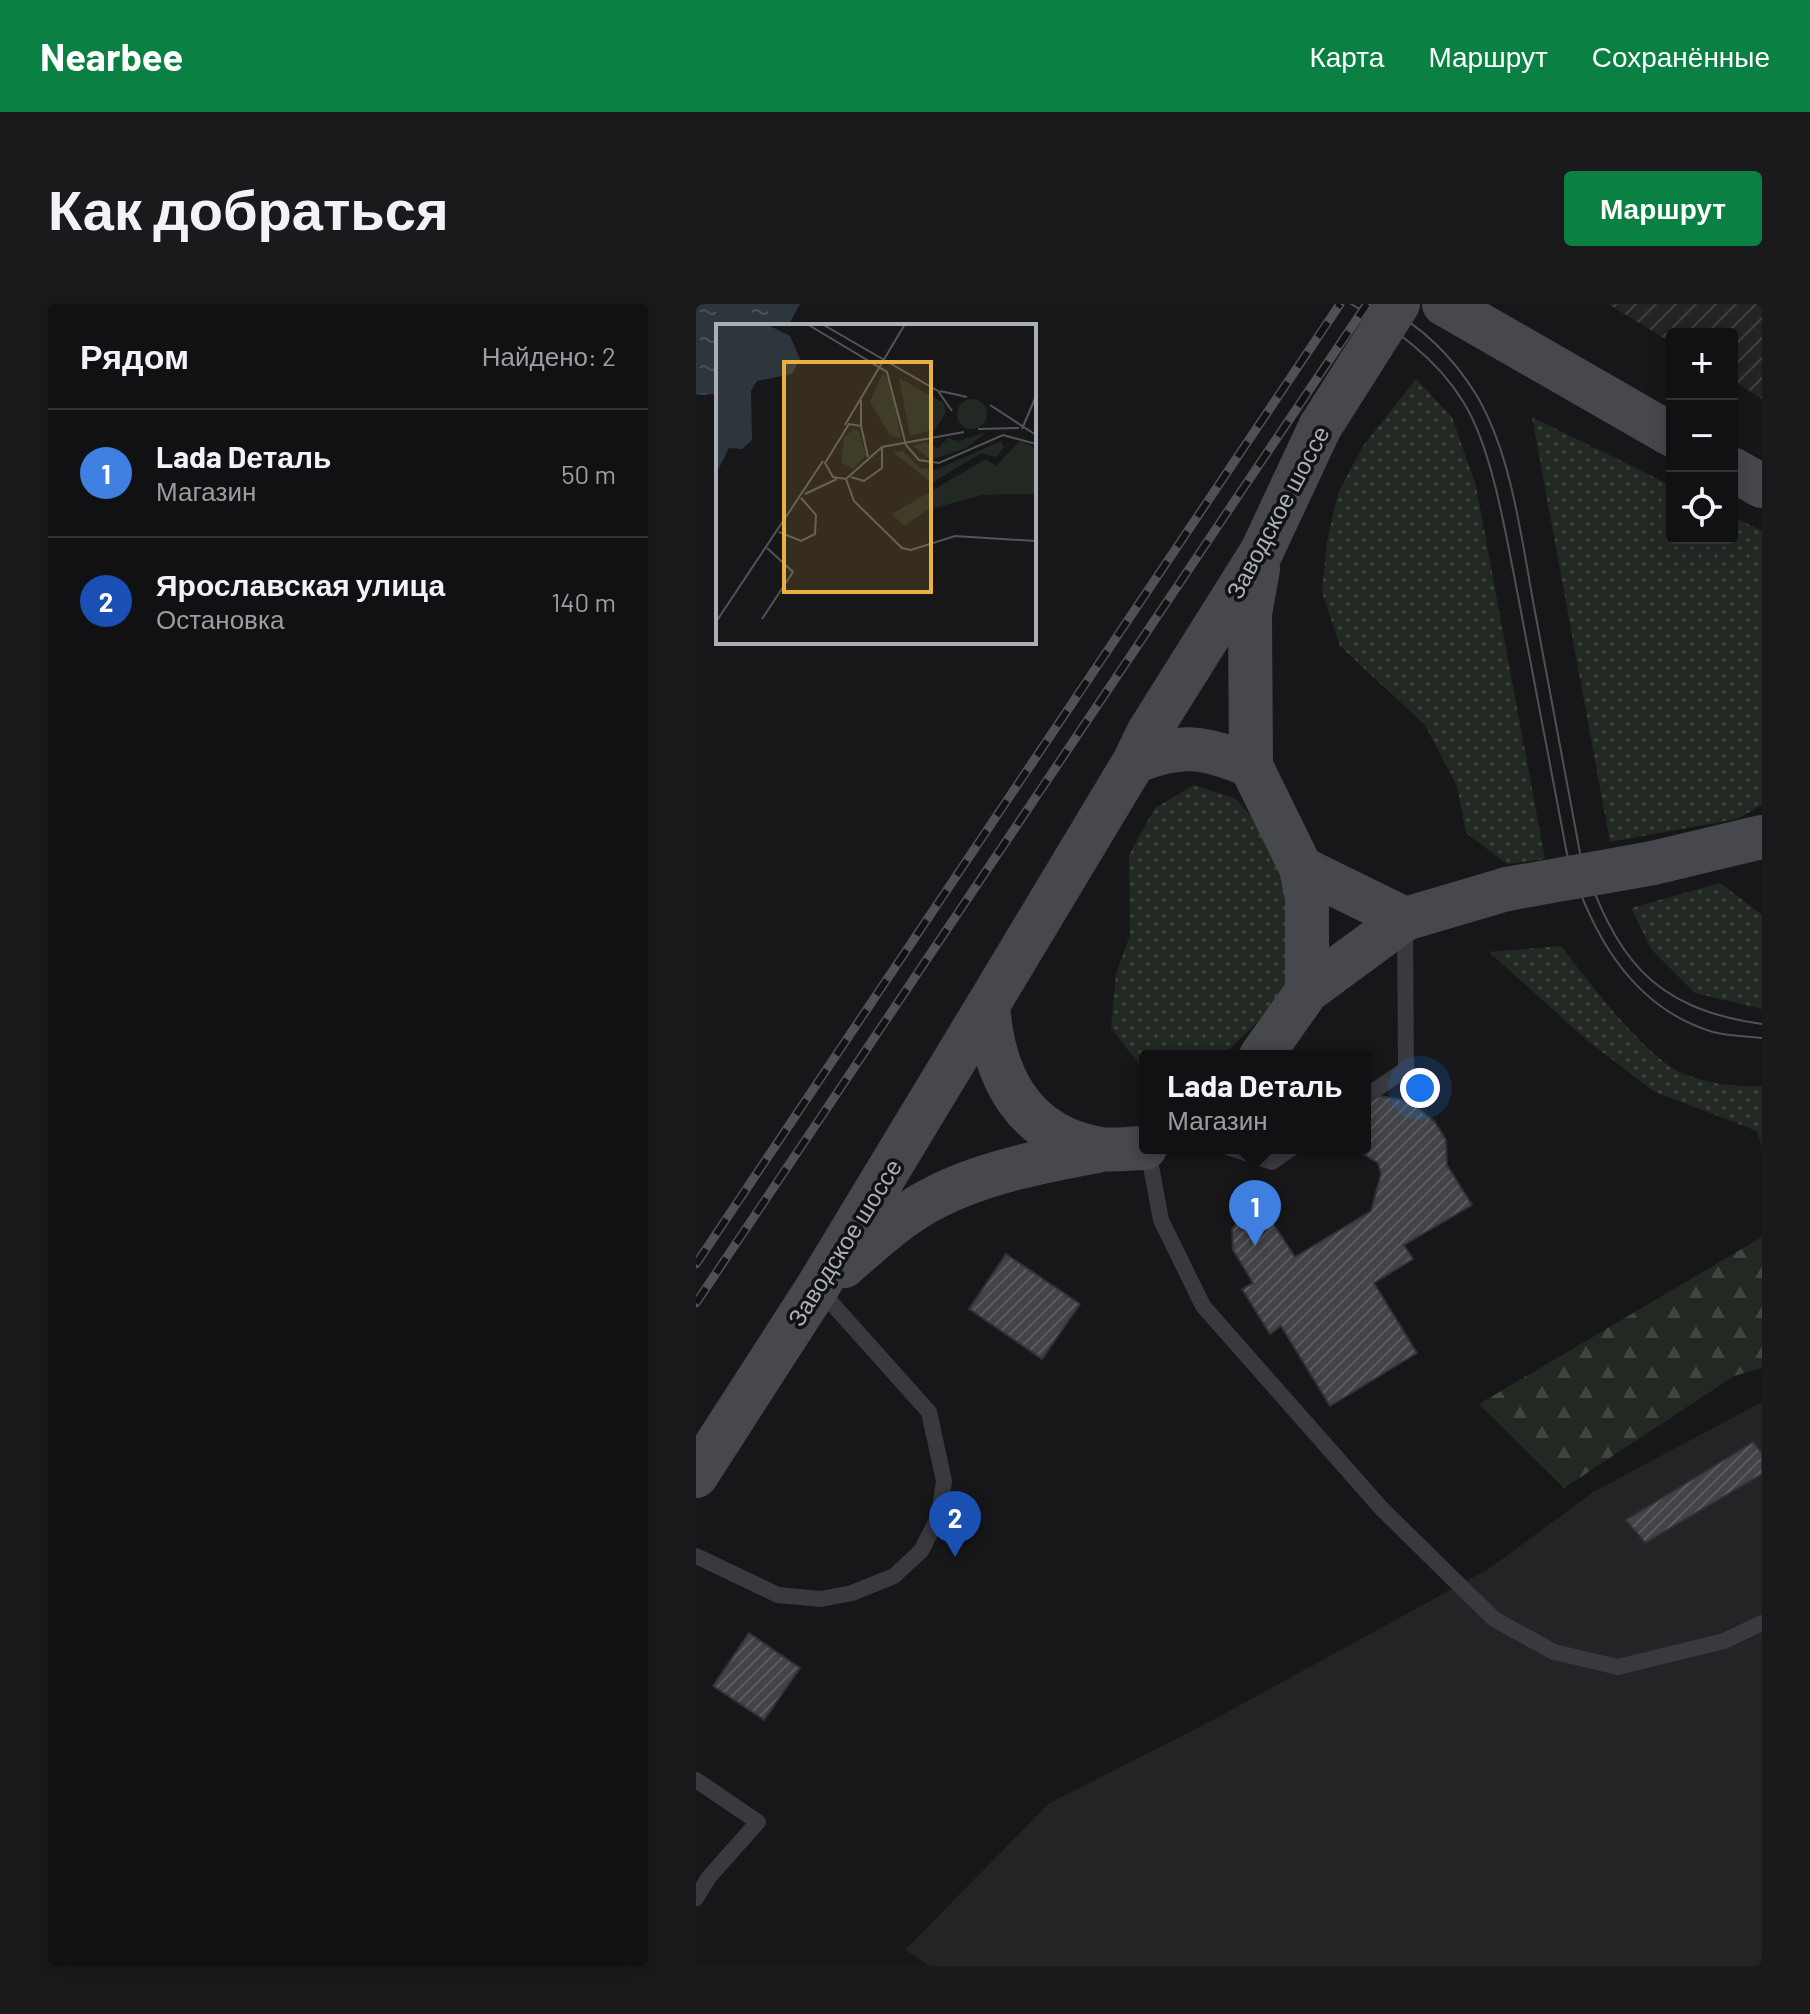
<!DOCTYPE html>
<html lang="ru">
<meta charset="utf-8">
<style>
:root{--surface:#111113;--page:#1a1a1c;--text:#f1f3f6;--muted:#9c9da0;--line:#303133;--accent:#0b8043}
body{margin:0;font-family:Barlow,sans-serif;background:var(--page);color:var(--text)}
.controls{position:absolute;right:24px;top:24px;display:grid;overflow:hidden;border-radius:8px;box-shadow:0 4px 20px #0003}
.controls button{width:72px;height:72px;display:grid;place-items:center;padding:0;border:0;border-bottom:2px solid var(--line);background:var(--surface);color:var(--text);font:40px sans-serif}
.you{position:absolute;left:724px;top:784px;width:28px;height:28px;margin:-20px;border:6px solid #fff;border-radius:50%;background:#1a73e8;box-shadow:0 0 0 12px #1a73e833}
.badge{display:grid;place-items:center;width:52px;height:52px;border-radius:50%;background:var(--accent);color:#fff;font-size:26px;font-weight:700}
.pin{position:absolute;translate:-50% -66px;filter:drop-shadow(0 2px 4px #0008)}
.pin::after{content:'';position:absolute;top:42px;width:28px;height:24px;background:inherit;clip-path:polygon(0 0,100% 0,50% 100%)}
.popup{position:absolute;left:443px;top:746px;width:232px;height:104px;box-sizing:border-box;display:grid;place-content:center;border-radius:8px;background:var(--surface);filter:drop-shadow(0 2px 6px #0005);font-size:26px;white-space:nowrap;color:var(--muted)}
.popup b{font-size:30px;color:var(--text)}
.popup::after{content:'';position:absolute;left:50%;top:100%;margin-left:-16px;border:16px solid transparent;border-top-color:var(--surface)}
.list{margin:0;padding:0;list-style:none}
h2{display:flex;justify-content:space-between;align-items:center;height:104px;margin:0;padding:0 32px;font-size:34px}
h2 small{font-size:26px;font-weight:400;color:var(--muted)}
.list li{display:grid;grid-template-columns:52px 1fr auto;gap:24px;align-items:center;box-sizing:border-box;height:128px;padding:0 32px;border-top:2px solid var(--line)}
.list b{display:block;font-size:30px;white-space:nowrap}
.list p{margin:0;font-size:26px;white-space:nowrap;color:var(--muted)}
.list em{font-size:26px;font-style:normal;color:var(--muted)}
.icon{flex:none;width:44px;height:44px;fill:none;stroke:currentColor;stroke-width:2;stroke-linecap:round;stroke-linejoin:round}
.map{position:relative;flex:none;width:1066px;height:1662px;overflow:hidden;border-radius:8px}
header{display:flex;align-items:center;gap:48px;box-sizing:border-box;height:112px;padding:0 40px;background:var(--accent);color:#fff}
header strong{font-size:38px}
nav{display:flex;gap:44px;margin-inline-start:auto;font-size:28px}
.intro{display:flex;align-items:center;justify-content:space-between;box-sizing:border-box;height:192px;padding:0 48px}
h1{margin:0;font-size:56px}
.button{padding:20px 36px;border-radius:8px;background:var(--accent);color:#fff;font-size:28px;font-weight:700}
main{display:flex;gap:48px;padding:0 48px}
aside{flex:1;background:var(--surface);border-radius:8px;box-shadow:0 4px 20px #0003}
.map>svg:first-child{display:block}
</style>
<header>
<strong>Nearbee</strong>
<nav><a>Карта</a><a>Маршрут</a><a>Сохранённые</a></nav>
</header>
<div class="intro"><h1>Как добраться</h1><a class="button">Маршрут</a></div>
<main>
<aside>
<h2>Рядом<small>Найдено: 2</small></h2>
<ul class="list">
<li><span class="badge" style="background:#3f7fe0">1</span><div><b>Lada Dеталь</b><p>Магазин</p></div><em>50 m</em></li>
<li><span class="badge" style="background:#1a4fb4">2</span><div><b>Ярославская улица</b><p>Остановка</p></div><em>140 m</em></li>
</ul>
</aside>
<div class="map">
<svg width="1066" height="1662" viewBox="0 0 1066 1662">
<defs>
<pattern id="industrial-furrows" width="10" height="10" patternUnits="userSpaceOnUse" patternTransform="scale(2)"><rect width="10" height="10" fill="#242426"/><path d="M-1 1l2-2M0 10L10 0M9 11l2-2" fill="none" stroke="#414143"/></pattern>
<pattern id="grass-dots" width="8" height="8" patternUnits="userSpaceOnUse" patternTransform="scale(2)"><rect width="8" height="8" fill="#222923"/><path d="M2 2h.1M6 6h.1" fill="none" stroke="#3f4641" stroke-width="1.8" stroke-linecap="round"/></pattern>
<pattern id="forest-firs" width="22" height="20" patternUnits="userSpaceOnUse" patternTransform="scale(2)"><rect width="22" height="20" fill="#222923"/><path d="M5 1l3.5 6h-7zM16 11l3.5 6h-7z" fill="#3f4641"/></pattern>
<pattern id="water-ripples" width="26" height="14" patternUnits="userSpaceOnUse" patternTransform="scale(2)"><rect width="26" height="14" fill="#2e363d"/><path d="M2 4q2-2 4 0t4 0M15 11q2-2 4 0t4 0" fill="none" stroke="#4a5157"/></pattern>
<pattern id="building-hatch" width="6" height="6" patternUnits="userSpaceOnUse" patternTransform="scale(2)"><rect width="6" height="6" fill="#424346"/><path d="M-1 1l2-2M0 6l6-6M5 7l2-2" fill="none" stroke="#5b5c5f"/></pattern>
</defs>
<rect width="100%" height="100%" fill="#171719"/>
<path fill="#242426" d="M1066,1098v564h-832l-25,-16 143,-146 165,-84 277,-152 103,-76z"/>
<path fill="url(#industrial-furrows)" d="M912,0h154v95l-30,-19v-46h-60v9z"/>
<path fill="url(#grass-dots)" d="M720,75l36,38 24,69 69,373 -38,5 -41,-31 -9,-47 -32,-61 -85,-79 -18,-54 5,-51 11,-48 25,-47z
M836,113l140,69v52h60v-22l30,15v274l-25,14 -127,23z
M498,481l42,14 30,35 25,56v84l-20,35 -49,47h-77v16l-34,-44 5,-54 14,-39 -1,-80 26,-47z
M1024,579l42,32v94l-67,-16 -44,-44 -20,-41z
M865,642c25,32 86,114 123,128 25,10 51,13 78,12v61l-5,-16 -102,-39 -66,-50 -100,-90z"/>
<path fill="url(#forest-firs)" d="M1066,933v131l-28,8 -170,112 -85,-84z"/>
<path fill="url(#water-ripples)" d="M0,0h104l-12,22h-70v68l-22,1z"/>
<path fill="url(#building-hatch)" stroke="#323235" stroke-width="2" d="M684,792l29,5 26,21 11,18 1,25 25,40 -68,40 9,14 -39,24 43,70 -87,53 -49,-80 -11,8 -28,-45 11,-6 -20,-33 -1,-20 5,-9 11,-6 12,-1 10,5 25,38 76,-46 10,-37 -3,-11 -25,-15h12v-47z
M310,950l74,50 -38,55 -73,-50z
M1057,1138l9,11v21l-117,69 -19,-23z
M53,1329l51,35 -36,52 -51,-34z"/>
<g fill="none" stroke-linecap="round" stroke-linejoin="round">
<path stroke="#39393e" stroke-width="16" d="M669,793l41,-28 -1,-145
M534,844l42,14 20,-14
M452,846l13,70 42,86 179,203 112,110 60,33 64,15 106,-26 38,-18
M0,1252l82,39 43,4 31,-6 42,-17 27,-25 18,-35 5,-35 -15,-69 -110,-123
M0,1476l62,42 -49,55 -13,21"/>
<path stroke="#47484e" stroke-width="44" d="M748,0l228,131
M1036,165l30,17
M438,458l14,-29 114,-182 58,-124
M555,462l-1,-152 8,-45
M957,559l109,-26
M605,564l104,51
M565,752l46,-65 98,-72 102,-30
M449,844c-14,0 -30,3 -44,1 -77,-12 -108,-72 -113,-144l146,-243c46,-19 71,-16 117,4l50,102 6,30v93
M148,962c28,-24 55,-50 88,-67 49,-26 110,-38 165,-48
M0,1172l121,-188 171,-283"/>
<path stroke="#505157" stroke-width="2" d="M655,0c45,26 85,53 113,99 29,47 43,138 54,193 16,86 33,172 49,258 23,77 63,153 146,178 15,4 33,4 49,6
M685,0c40,22 72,52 96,92 34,58 44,139 56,205 16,84 31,168 47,252 35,103 69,155 182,171"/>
<g stroke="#505157" stroke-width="9">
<path id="rail" d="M0,960l644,-960
M0,999l671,-999"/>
</g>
<use href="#rail" stroke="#121214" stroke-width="6" stroke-dasharray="18" stroke-linecap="butt"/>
<path stroke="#47484e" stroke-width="44" d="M624,123l78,-123
M811,585l146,-26"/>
</g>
<g text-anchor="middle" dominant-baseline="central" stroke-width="7" stroke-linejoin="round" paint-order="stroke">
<g font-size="24" fill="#aaafb8" stroke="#121214">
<text transform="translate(581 208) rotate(-62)">Заводское шоссе</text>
<text transform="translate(148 938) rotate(-58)">Заводское шоссе</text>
</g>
</g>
<g transform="translate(20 20)">
<rect width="320" height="320" fill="#171719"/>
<path d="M167,49l9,14 9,52 -11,-4 -20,-33zM183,54l45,25 2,9 -10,17 -26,7zM241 90a15 15 0 1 1 30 0a15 15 0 1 1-30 0ZM137,105l6,2 7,24 -13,14 -12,-7 3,-24zM269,109l-19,15 -35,12 -18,-14 12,-4 13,6 10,-10 10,3zM285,117l3,6 -8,10 -15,-4 -49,30 -39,-31 10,-1 17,17 16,2z" fill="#222923"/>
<path d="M304,117l16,7v46l-54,1 -55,15 -23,16 -12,-12 94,-55 10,7z" fill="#222923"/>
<path d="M0,0h50l24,12 10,23 -8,15 -35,7 -6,10 1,49 -10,9 -13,-1 -13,26z" fill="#2e363d"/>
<path fill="none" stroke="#525459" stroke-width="2" d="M91,0l80,48 19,73 13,15 20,3 64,-28 33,9M106,0l116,67 14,20M224,67l27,6M274,81l46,30M129,101l60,-101M145,102v-26M262,105l41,-1M306,105l14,-33M152,133l-7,-31 -12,-2 -24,39 8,14 13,2 36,-32 82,-15M135,153l13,4 18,-13v-20M130,155l8,22 48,47 9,2 44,-14 81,5M89,170l32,-15M63,208l22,9 14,-7 1,-19 -15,-17M46,295l31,-47 -26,-24M0,298l107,-161"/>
<path fill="#e8b141" fill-opacity="0.15" stroke="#e8b141" stroke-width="4" d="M68,38h147v230h-147z"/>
<rect width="320" height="320" fill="none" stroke="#aaafb8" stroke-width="4"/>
</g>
</svg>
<div class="controls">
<button>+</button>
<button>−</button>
<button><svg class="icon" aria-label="locate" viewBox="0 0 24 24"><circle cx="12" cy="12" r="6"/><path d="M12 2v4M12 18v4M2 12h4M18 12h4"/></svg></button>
</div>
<div class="you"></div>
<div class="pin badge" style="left:559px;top:942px;background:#3f7fe0">1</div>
<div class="popup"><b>Lada Dеталь</b>Магазин</div>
<div class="pin badge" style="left:259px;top:1253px;background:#1a4fb4">2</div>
</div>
</main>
